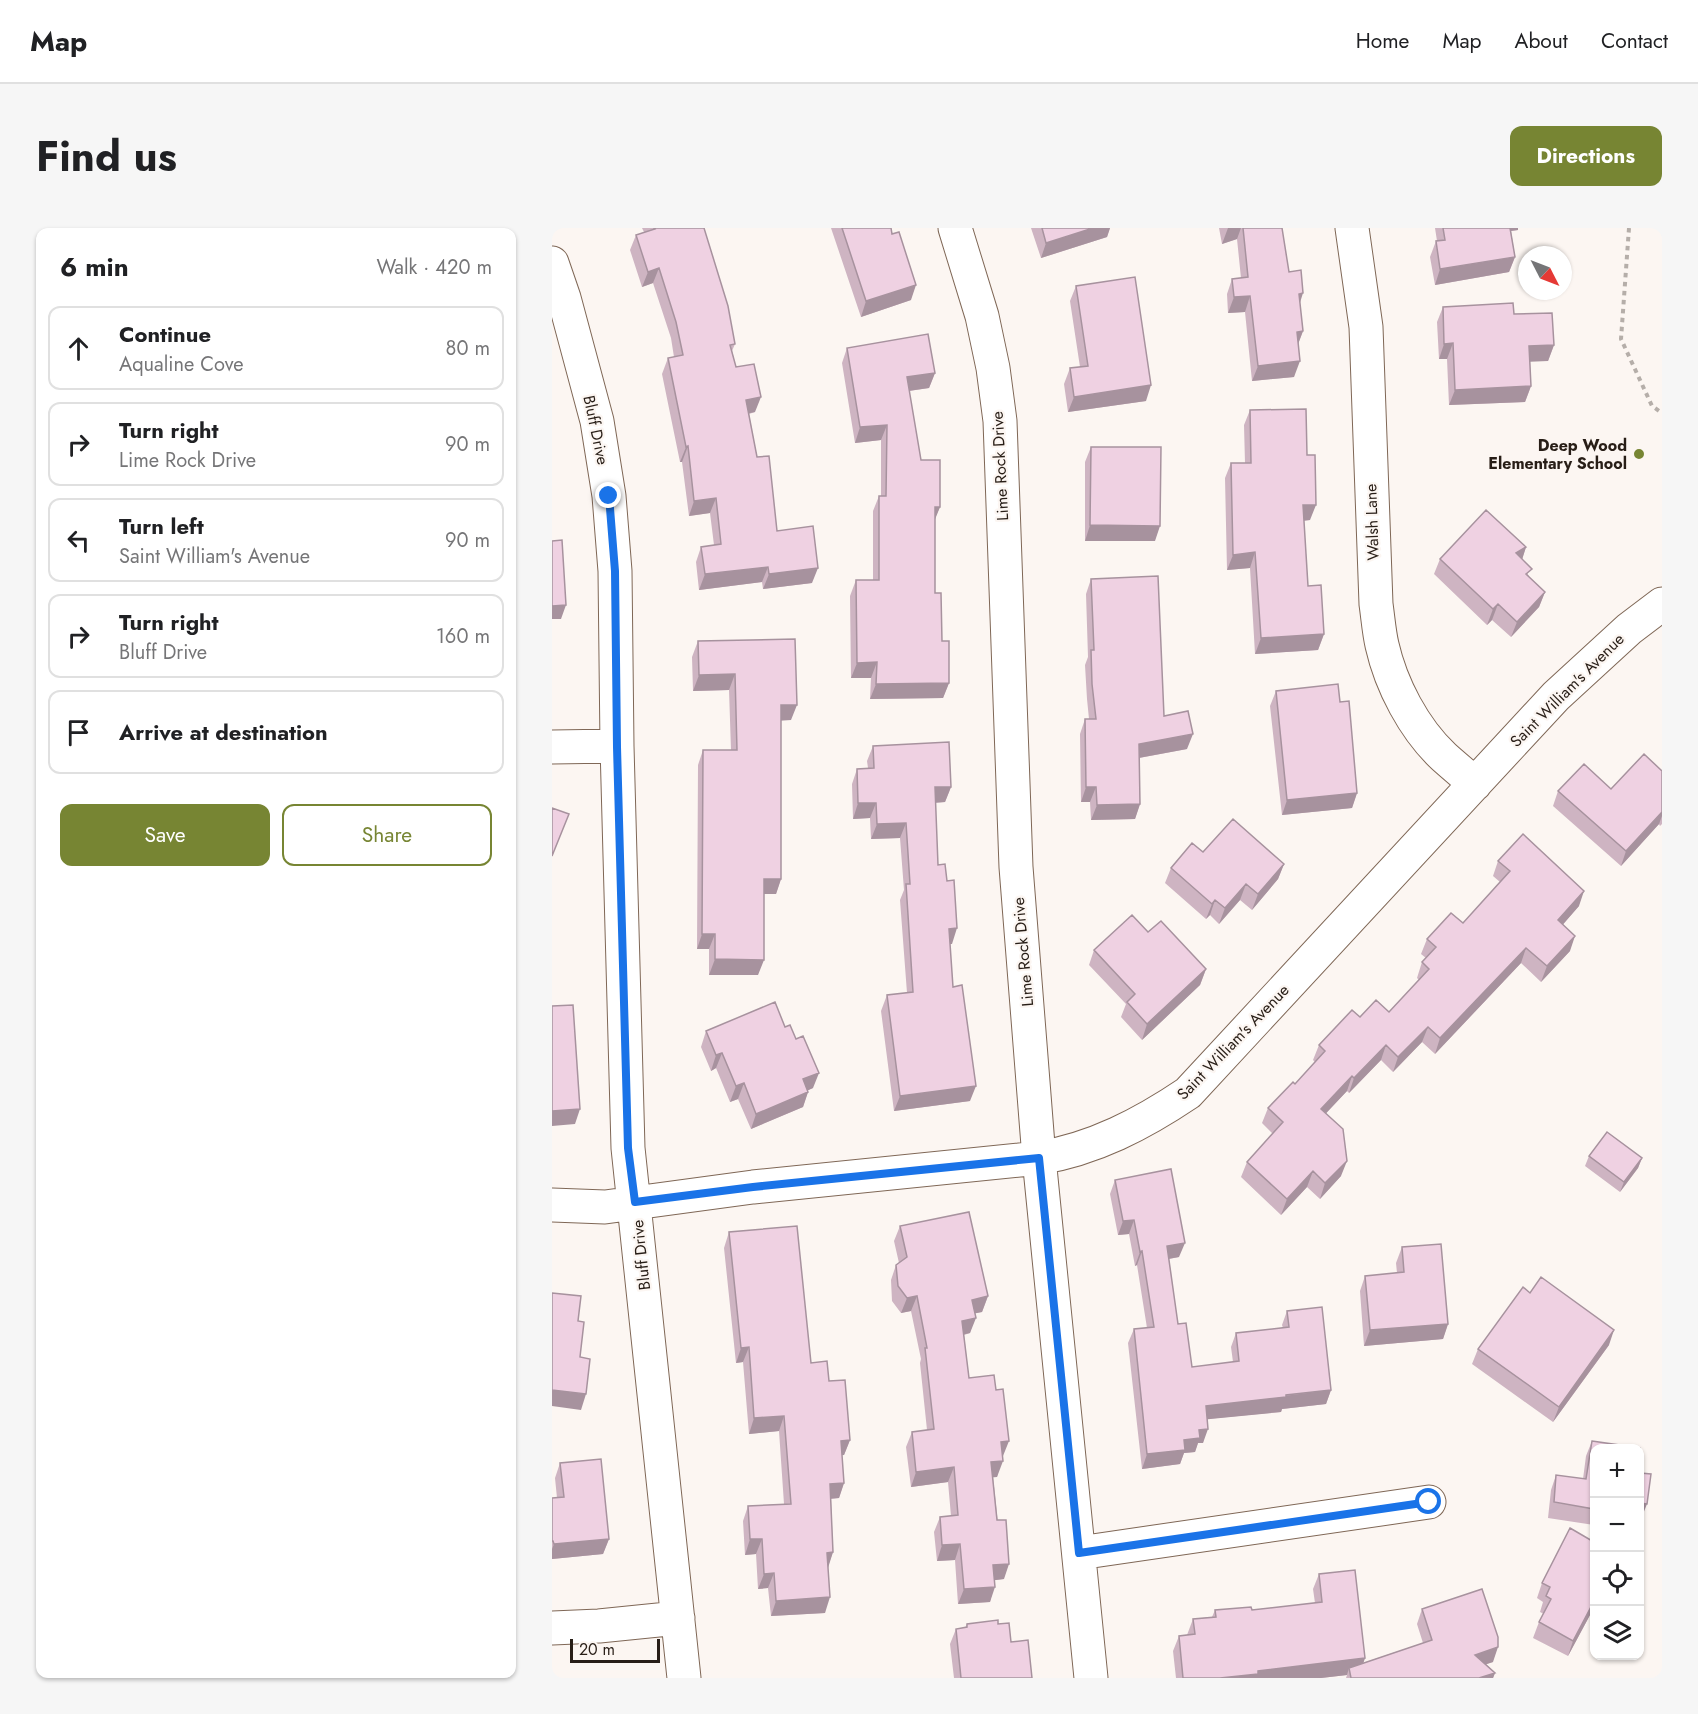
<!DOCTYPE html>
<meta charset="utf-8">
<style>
:root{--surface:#fff;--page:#f6f6f6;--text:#202124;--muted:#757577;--line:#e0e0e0;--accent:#778533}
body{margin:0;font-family:Jost,sans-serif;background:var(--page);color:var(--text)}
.controls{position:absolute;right:18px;bottom:18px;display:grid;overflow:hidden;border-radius:12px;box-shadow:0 2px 4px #0004}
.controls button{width:54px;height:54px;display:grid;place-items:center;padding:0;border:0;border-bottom:2px solid var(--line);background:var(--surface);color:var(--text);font:30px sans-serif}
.compass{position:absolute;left:966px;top:18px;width:54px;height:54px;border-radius:50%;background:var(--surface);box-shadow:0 2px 4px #0004;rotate:132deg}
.scale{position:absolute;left:18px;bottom:15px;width:90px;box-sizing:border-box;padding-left:6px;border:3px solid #281e17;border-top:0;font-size:16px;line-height:21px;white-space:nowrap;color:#281e17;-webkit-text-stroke:4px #fcf6f2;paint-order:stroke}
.stop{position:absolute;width:18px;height:18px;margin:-14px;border:4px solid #1a73e8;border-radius:50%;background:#fff}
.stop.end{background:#1a73e8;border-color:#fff;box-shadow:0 2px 6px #0008}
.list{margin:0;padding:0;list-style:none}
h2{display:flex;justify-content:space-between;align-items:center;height:78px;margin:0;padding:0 24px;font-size:26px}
h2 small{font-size:20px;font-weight:400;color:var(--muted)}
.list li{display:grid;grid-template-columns:39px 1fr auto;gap:18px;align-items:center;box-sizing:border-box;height:84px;margin:0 12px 12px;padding:0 12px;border:2px solid var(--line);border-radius:12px}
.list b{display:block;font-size:22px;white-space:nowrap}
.list p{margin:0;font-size:20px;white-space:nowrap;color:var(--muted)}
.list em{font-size:20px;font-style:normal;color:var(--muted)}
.actions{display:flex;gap:12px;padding:18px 24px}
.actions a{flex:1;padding:14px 0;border:2px solid var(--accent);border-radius:12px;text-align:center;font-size:21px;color:var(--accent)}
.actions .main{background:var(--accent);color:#fff}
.icon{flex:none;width:33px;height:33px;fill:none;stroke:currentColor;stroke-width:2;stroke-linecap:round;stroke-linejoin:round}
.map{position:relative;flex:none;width:1110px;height:1450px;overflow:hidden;border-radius:12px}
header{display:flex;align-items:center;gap:36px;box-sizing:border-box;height:84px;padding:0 30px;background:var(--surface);border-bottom:2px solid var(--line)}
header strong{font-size:28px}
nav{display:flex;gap:33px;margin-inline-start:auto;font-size:21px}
.intro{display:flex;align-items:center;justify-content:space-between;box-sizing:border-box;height:144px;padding:0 36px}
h1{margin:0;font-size:42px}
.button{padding:15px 27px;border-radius:12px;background:var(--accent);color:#fff;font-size:21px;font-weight:700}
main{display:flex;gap:36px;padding:0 36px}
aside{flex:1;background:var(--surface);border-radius:12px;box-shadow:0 2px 4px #0004}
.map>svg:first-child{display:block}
</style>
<header>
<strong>Map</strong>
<nav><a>Home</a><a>Map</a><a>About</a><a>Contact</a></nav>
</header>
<div class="intro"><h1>Find us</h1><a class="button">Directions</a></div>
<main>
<aside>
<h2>6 min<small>Walk · 420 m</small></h2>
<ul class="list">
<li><svg class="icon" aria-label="ahead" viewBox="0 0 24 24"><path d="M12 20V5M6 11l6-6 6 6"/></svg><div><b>Continue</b><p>Aqualine Cove</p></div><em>80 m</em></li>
<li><svg class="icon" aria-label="right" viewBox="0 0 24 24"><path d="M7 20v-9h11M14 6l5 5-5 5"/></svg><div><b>Turn right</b><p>Lime Rock Drive</p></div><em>90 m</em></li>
<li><svg class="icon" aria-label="left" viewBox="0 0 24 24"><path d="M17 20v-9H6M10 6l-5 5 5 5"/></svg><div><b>Turn left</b><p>Saint William's Avenue</p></div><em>90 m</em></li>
<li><svg class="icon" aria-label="right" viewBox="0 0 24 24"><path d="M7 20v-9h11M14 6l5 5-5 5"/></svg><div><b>Turn right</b><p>Bluff Drive</p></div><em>160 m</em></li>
<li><svg class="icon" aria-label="arrive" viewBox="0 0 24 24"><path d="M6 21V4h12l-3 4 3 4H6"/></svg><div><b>Arrive at destination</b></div></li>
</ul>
<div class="actions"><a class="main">Save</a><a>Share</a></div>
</aside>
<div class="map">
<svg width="1110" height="1450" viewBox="0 0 1110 1450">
<rect width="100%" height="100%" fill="#fcf6f2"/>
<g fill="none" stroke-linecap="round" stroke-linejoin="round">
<g stroke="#7f6756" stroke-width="35">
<path id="minor" d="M403,0l27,88 11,52 7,53 16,446 23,291 52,520
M800,0l14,99 10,277c2,14 3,28 6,41 9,40 32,84 62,112 10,9 21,18 31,27
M0,35l12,35 33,123 12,75 6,75 2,175 11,402 56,530
M0,519l65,-1
M0,977l53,2 148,-20 286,-29c55,-9 103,-34 149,-65l368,-397 73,-67 33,-25
M527,1325l350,-51
M0,1400l47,-2 79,-8"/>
</g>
<path stroke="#b5aea9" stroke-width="4" stroke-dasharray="4.5 4.5" stroke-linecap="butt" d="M1077,0l-8,111 31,67 10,7"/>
<use href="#minor" stroke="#fff" stroke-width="33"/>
</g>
<path fill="#ceb4c2" d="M90,0h62l31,116 -3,7 4,16 19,45 -6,2 8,43 20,74 35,52 -49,6 -1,-7 -63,8 -3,-28 5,-15 13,-2 -4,-32 -21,3 -7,-54h-2l-18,-88 6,-16 6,-1 -3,-19 -18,-55 -11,4 -12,-37 6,-15 8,-3z
M279,0h60l20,72 -50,17z
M479,0h79l-3,9 -66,21z
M667,0h63l7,44 11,31 3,28 -5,13 -4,33 -42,4 -7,-69 -17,1 -1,-19 5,-15 9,-1 -4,-39 -15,5z
M883,0h83v2l-7,1 4,26 -6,15 -74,13 -5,-28 6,-16h1z
M524,58l70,115 -78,11 -4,-28 6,-16 10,-1 -10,-66z
M891,79l71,7 40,31 -6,16h-18l1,25 -6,16 -76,3 -2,-46h-8l-2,-37z
M295,120l88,25 -6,15 -20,3 12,69 19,47 -5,11v75l7,48 7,42 -6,15 -73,1 1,-21h-20l-1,-82 6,-16h17v-69l6,-15h2v-56l-26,3 -13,-80z
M698,182l57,45 3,65 -6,1 4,65 16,48 -6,16 -63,4 -5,-86 -23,2 -2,-92 6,-15h14l-1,-38z
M539,219l64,94h-70v-79z
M974,319l-4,12 7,18 16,15 -6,15 -28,30 -19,-17 -5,5 -53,-51 6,-15z
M539,351l73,137 23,33 -48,9 1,46 -5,15 -44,1 -1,-18h-9l-1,-68 5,-15h4l-2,-20 -2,-34 3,-8 -2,-63z
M146,413l93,79h-10v159l-5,15h-12l-6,81h-49v-26h-12l1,-184 5,-15h28l-2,-60 -36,1 -1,-34z
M724,463l64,11 17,91 -5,15 -70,7 -12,-109z
M321,518l78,41 -6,15 -10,1 3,62 14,79h-2l3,43 17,114 -76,10 -13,-100 6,-16 20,-2 -7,-93 4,-10 -4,-52 -29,1 -1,-21 -17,1 -1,-35 5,-15 11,-1 -1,-7z
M1110,543v53l-2,2 -1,-2 -38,42 -68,-60 5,-15 53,-2z
M651,624l81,12 -6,15 -26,31 -12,-10 -21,24 -9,-9 -4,4 -41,-36 6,-15z
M946,633l81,45 -16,18 7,27 -29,31 -20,-19 -86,91 -13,-12 -29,30 -12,-12 -32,33 -2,-2 -21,22 15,63 -21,23 -13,-12 -26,28 -40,-38 6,-15 26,-28 -11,-11 6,-15 27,-24 20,-22 -2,-2 6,-15 41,-28 29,-5 30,-32 -2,-2 5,-16 4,-4 -5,-4 6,-15 36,-16 37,-41 -7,-6z
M596,704l58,37 -6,16 -58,55 -21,-23 5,-13 -37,-39 5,-15z
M233,799l28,61 -5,2v2l-5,15 -52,22 -13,-30 -8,3 -14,-34 -5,3 -10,-24 5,-16z
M1037,928l53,2 -4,10 -18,24 -35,-26z
M563,952l64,77 -10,2 9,65 14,43 41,-5 -2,-15 5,-14 47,-5 -1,-3 5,-14 44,79 -5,14 -44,5 -1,3 -74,7 -4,24h-5l-3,9 -11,1 -4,11 -38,5 -14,-126 6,-14 13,-1 -10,-63 -2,1 -6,-32 -11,1 -8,-41z
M348,998l88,70 -6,16 -7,1 -5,20 -6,2 5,43 34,78h-1l-5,21h-4l11,102 -9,1 -5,22 -32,2 -3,-44 -18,1 -3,-29 6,-15 11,-1 -3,-34 -37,5 -5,-40 6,-15 15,-2 -7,-67 1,-4 -10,-48 -10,2 -9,-12 -1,-21 5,-15 3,-2 -5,-22z
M177,1004l82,131 18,18 21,59 -6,15h-2l2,28 -5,15 -8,1 2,53 -5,14 -3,47 -54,3 -3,-28 -10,1 -2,-35 -11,1 -2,-34 5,-15 36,-2 -5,-73 -30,3 -6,-72 -7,1 -12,-115z
M850,1019l46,77 -5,15 -79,7 -4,-55 5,-15 32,-3 -1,-10z
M1057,1117l-56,77 -81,-58 6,-15z
M1040,1213l2,8v76l-46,-7 3,-28 5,-15 27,4 3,-23z
M8,1235l49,76 -6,15 -51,5v-61h5l-2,-20z
M1042,1314v75l-4,-2 -22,41 -35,-18 6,-16 5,-8 -4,-2 3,-10 -6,-4 5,-15z
M767,1346l46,84 -2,5 60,-20 -6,-19 5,-15 71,53 -7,2 9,9 -2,5h-147l1,-3 -26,3h-145l-3,-27 6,-15 8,-1 6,-16 19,-2 3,-7h37l63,-7 -2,-14z
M415,1396h31l13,18 21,36h-78l-4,-34 6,-15 9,-1z"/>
<path fill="#a7929e" d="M541,0h17l-3,9 -66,21 5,-15z
M676,0h13l-4,11 -15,5z
M952,0h14v2l-15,2z
M963,29l-6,15 -74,13 5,-16z
M107,40l-6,15 -11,4 6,-15z
M364,57l-5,15 -50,17 5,-16z
M751,65l-5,16 1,-15z
M698,68l-5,16 -17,1 6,-16z
M751,103l-6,16v-15z
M901,115l-6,16h-8l5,-15z
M1002,117l-6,16 -25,1 6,-16z
M748,133l-6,16 -42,4 6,-15z
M383,145l-6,15 -28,4 6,-15z
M599,157l-5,16 -78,11 6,-15z
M979,158l-6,16 -76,3 6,-15z
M209,169l-6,15 -15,3 6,-15z
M335,197l-6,15 -26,3 5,-16z
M136,218l-6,16h-2l6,-15z
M164,270l-6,15 -21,3 5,-15z
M751,277h13l-6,15 -13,1z
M383,279h5l-6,15z
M538,297l70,1 -5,15h-70z
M974,319l-5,16 -5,-10z
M703,324l-5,16 -23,2 6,-15z
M216,339l-6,15 -63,8 6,-16z
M266,340l-6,15 -49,6 6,-15z
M993,364l-6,15 -28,30 6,-15z
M946,376l-6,16 -5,5 6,-16z
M14,377l-5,14h-9v-13z
M772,406l-6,16 -63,4 6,-16z
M325,434l-6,16h-20l6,-15z
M183,446l-6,16 -36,1 6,-16z
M397,455l-6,15 -73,1 6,-15z
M229,477h16l-6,15 -15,1z
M641,506l-6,15 -54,10 6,-15z
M383,559h16l-6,15 -16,1z
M534,559h10l-6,15h-9z
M805,565l-5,15 -70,7 5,-15z
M306,575h18l-6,15 -17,1z
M588,576l-5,15 -44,1 6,-15z
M1110,584v4l-3,8 -38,42 5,-15z
M354,595l-6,15 -29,1 6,-15z
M732,636l-6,15 -26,31 6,-16z
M212,651h17l-5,15h-18z
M694,656l-6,16 -21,24 6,-16z
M1032,663l-5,15 -26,30 5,-16z
M663,672l-5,15 -4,4 6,-15z
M405,700l-5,16h-9l6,-15z
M150,706h13l-6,15h-12z
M1023,708l-5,15 -29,31 6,-16z
M974,720l-5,15 -86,91 5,-16z
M163,731l49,1 -6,15h-49z
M654,741l-6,16 -58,55 5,-16z
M876,799l-6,15 -29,30 5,-15z
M834,817l-5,15 -32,33 5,-15z
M170,825l-6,15 -5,3 5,-16z
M267,845l-6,15 -15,7 5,-16z
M800,848l-5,15 -31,33 5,-15z
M192,855l-6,16 -8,3 6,-16z
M424,858l-6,15 -76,10 6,-15z
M256,864l-5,15 -52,22 5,-15z
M28,881l-5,15 -23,2v-15z
M1090,930l-4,10 -18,24 4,-10z
M795,933l-6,15 -21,23 5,-16z
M761,943l-6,16 -26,28 6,-16z
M582,992l-5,14 -11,1 5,-14z
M633,1015l-6,14 -17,3 5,-14z
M590,1023l-5,14 -2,1 5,-14z
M365,1068l-6,15 -10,2 6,-15z
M436,1068l-6,16 -15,3 5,-15z
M424,1090l-6,15 -13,3 5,-15z
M896,1096l-5,15 -79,7 6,-16z
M1062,1102l-5,15 -56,77 6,-15z
M197,1119l-6,15 -7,1 5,-15z
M0,1162l34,4 -5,16 -29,-4z
M779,1162l-5,14 -44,5 -1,3 -81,8 6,-14z
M232,1188l-5,15 -30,3 5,-16z
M656,1201l-5,14h-5l-3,9 -11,1 -4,11 -38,5 5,-15 37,-14 15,-10z
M298,1212l-6,15 -9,1 6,-15z
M457,1213l-6,15 -8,1 6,-15z
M451,1233l-6,16 -11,1 5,-16z
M402,1239l-6,15 -37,5 5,-15z
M292,1255l-5,15 -14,1 5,-15z
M1088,1275l7,1 -6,15h-1z
M57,1311l-6,15 -51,5v-10l2,-5z
M198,1311h12l-6,15 -11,1z
M408,1316l-5,16 -18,1 5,-16z
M281,1324l-5,16 -1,-15z
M457,1336l-5,15 -16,2 5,-16z
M222,1345l-6,15 -10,1 6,-15z
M443,1359l-5,15 -32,2 6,-15z
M278,1369l-5,16 -54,3 5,-15z
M1042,1373l-4,14 -22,41 5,-15z
M946,1419l-5,15 -24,8 6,-15z
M813,1430l-5,15 -11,-5 -2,7 -26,3h-101l38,-7z
M943,1445l-2,5h-14z"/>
<path fill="#efd1e2" stroke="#a7929e" stroke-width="1.5" d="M102,0h50l24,78 7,38 -5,1 6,22 18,-3 7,33 -15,3 11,57 12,-1 8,75 36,-5 5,42 -49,6 -1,-7 -63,7 -4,-27 20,-3 -5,-46 -22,3 -6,-55 -2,1 -18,-89 15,-3 -7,-33 -17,-54 -11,4 -12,-37 19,-6z
M290,0h49l1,6 7,-2 17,53 -50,16z
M490,0h51l-47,15z
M691,0h39l7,44 12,-2 2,23 -4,1 4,37 -6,1 3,29 -42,5 -8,-70 -16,1 -2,-18 16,-2z
M891,0h67l5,29 -75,12 -4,-28 9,-1z
M583,49l16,108 -77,12 -4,-29 18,-2 -12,-80z
M961,75l1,11 38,-1 2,32 -25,1 2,40 -76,4 -2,-47 -9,1 -1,-37z
M376,106l7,39 -28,4 14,83h19v47h-5v86h6l1,48h7v42l-73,1 1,-22 -20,1 -1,-83h23v-84h7l1,-71 -27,2 -13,-79z
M754,181l1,46h8l1,50h-13l5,81 13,-1 3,49 -63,4 -6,-86 -22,3 -2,-92h20l-1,-53z
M539,219h70l-1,79 -70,-1z
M934,282l40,37 -10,6 16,16 -6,5 19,18 -28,30 -19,-18 -5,5 -53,-50z
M10,312l4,65 -14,1v-65z
M606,348l6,140 24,-5 5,23 -54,10 1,60 -43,1 -1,-18h-10l-1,-68h11l-4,-35 -1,-34h3l-3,-71z
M243,411l2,66h-16v174h-17v81l-49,-1v-25h-13l1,-184h34l-2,-76 -36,1 -1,-34z
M786,456l2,18 9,-1 8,92 -70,7 -11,-109z
M397,514l2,45h-16l3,78 7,-1 2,17 7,-1 3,48 -8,1 4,58 9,-2 14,101 -76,10 -13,-101 26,-3 -7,-108h4l-4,-61 -29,1 -1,-21h-18l-1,-34 17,-1 -1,-22z
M1092,526l18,17v41l-36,39 -68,-60 26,-27 27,25z
M0,580l17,6 -17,42z
M681,591l51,45 -26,30 -12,-10 -21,24 -10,-8 -3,4 -41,-36 21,-25 11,9z
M971,606l61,57 -26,29 17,16 -28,30 -21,-18 -86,90 -12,-11 -30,30 -12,-12 -32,33 -2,-2 -31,33 22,20 4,32 -22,22 -12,-12 -26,28 -40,-37 36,-40 -15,-14 25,-26 2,2 30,-33 -6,-6 33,-35 8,7 16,-17 13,12 40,-43 -7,-7 14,-15 -9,-8 24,-26 12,10 47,-52 -12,-10z
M580,687l16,17 13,-11 45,48 -59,55 -20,-22 8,-8 -41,-44z
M223,774l10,25 5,-2 6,14 7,-3 16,37 -16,6 5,13 -52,22 -12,-31 -8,3 -14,-33 -6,2 -10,-24z
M21,777l7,104 -28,2v-105z
M1055,904l35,26 -18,24 -35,-26z
M619,941l14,74 -18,3 11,78 8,-1 6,44 47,-6 -3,-28 53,-6 -2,-16 35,-4 9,83 -45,5v2l-80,9 2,23 -9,1 1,8 -16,2 1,10 -38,4 -13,-125 20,-2 -12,-76 -2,1 -6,-32 -11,1 -8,-41z
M417,984l19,84 -16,4 4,18 -14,3 7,57 25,-3 2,15 7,-1 6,52 -8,1 2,19 -12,1 6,58h9l3,44 -16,1 2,22 -31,2 -4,-45 -18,1 -2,-28 18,-2 -4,-48 -38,5 -4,-40 22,-3 -9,-81h2l-10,-52 -10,2 -9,-12 -2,-21 11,-8 -7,-31z
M245,998l14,137 16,-2 2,20 16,-1 5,60 -9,1 3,42 -14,1 3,68 -6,1 3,44 -54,4 -2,-28 -10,1 -2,-35h-12l-2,-33 43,-2 -7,-88 -30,2 -5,-71 -8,1 -12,-116z
M889,1016l7,80 -78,6 -5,-54 39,-4 -2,-25z
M989,1049l73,53 -55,77 -81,-58 45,-62 7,6z
M0,1065l29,3 -3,25 6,1 -4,35 10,2 -4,35 -34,-4z
M1040,1213l48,7v4v-3h-46v60l-40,-7 2,-27 30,4z
M49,1231l8,80 -55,5 -1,-3h-1v-43l12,-1 -4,-34z
M1088,1245l11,1 -4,30 -7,-1z
M1018,1300l24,14v59l-21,40 -34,-19 12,-23 -5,-3 4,-9 -8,-4z
M1088,1338l3,2 -3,6z
M803,1342l10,88 -107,13v3l-38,4h-37l-4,-42 16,-2 -2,-15 23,-2 -1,-7 36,-3 1,3 70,-8 -3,-28z
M930,1361l16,48v10l-23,8 20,18 -16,5h-128l-2,-10 83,-28 -10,-31z
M446,1392v4l11,-1 2,19 17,-2 4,38h-71l-5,-49 11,-2v-3z"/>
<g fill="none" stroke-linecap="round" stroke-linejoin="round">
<path stroke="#1a73e8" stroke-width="8" d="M57,268l6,75 2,176 11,401 7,54 118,-15 286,-29 40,395 350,-51"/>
</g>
<circle fill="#778533" stroke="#fcf6f2" stroke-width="2" cx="1087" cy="226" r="6"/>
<g text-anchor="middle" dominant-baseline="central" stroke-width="4.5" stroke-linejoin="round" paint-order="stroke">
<g font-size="16" fill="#281e17" stroke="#fcf6f2">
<text transform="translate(44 202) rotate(78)">Bluff Drive</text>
<text transform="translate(448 238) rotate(-93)">Lime Rock Drive</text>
<text transform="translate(820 294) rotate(-92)">Walsh Lane</text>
<text transform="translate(1015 462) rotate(-45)">Saint William's Avenue</text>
<text transform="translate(471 724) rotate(-95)">Lime Rock Drive</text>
<text transform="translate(681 814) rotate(-46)">Saint William's Avenue</text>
<text transform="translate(89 1027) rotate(-96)">Bluff Drive</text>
</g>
<g font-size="16" font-weight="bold" fill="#281e17" stroke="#fcf6f2" text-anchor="end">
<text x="1075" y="217">Deep Wood<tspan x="1075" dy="18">Elementary School</tspan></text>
</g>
</g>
</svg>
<div class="controls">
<button>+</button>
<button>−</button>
<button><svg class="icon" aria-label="locate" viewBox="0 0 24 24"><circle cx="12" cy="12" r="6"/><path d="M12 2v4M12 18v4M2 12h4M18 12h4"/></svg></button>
<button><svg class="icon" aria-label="layers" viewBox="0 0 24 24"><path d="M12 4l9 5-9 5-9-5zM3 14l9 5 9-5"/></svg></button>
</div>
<svg class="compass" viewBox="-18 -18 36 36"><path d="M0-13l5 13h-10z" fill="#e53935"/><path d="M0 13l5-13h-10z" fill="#757577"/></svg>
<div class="scale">20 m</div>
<div class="stop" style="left:877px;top:1274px"></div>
<div class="stop end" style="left:57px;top:268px"></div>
</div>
</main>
